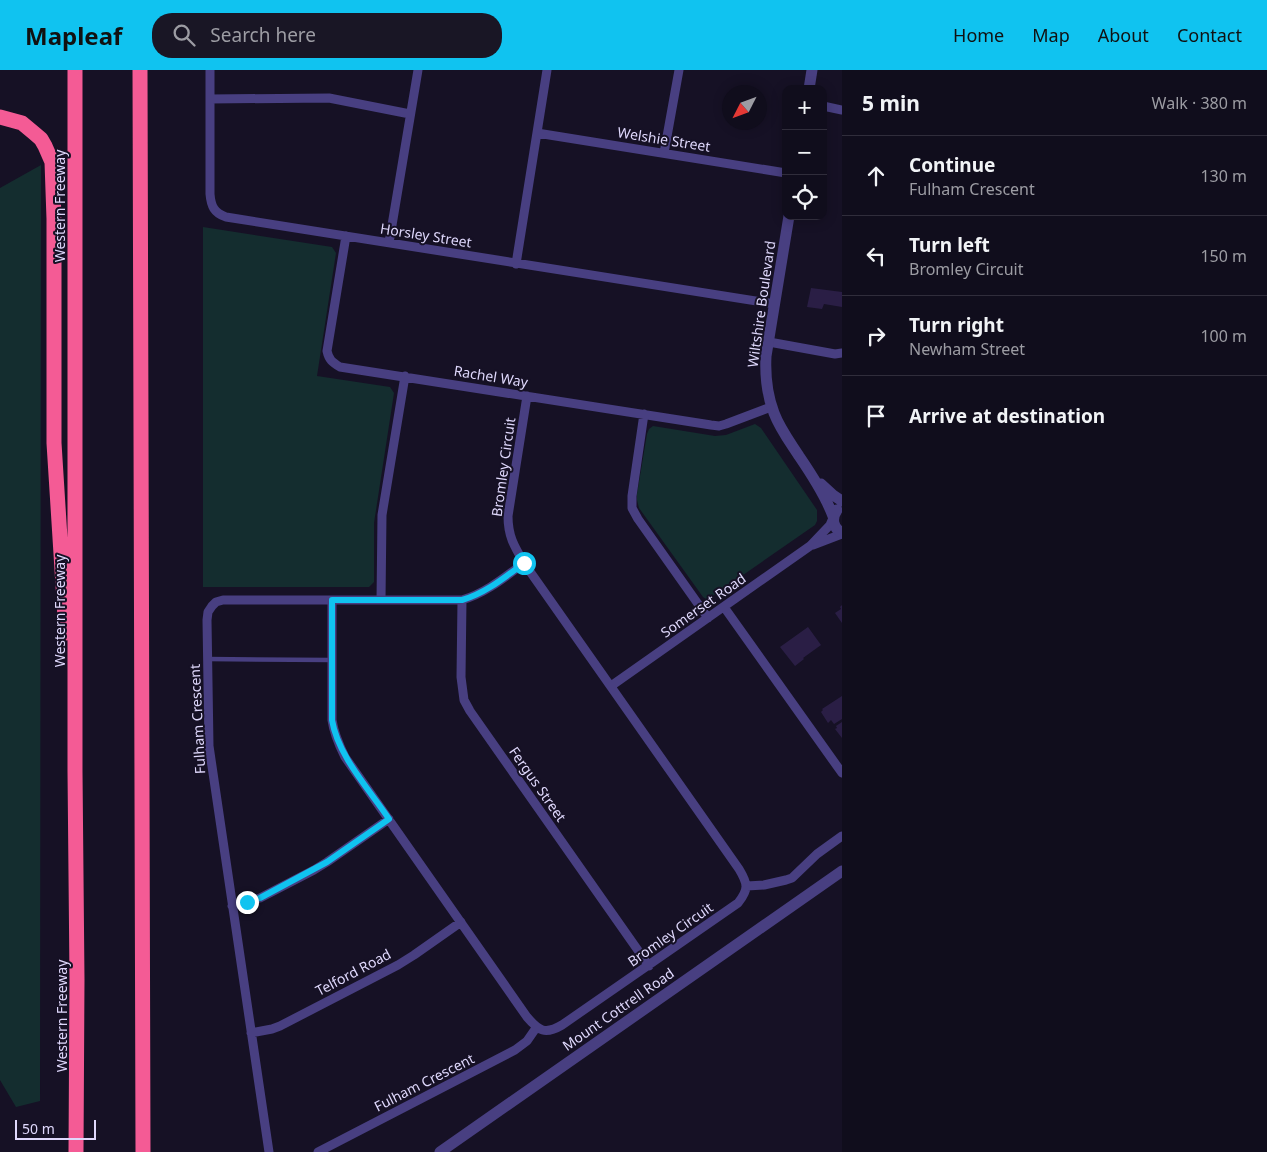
<!DOCTYPE html>
<meta charset="utf-8">
<style>
:root{--surface:#100d1c;--page:#191625;--text:#f1f3f6;--muted:#9c9ca3;--line:#302d3b;--accent:#10c3f0}
body{margin:0;font-family:"Noto Sans",sans-serif;background:var(--page);color:var(--text)}
.controls{position:absolute;right:15px;top:15px;display:grid;overflow:hidden;border-radius:10px;box-shadow:0 2px 12px #0003}
.controls button{width:45px;height:45px;display:grid;place-items:center;padding:0;border:0;border-bottom:1px solid var(--line);background:var(--surface);color:var(--text);font:25px sans-serif}
.compass{position:absolute;left:722px;top:15px;width:45px;height:45px;border-radius:50%;background:var(--surface);box-shadow:0 2px 12px #0003;rotate:228deg}
.scale{position:absolute;left:15px;bottom:12px;width:81px;box-sizing:border-box;padding-left:5px;border:2px solid #dfd8fc;border-top:0;font-size:14px;line-height:18px;white-space:nowrap;color:#dfd8fc;-webkit-text-stroke:4px #161125;paint-order:stroke}
.stop{position:absolute;width:15px;height:15px;margin:-11px;border:4px solid #10c3f0;border-radius:50%;background:#fff}
.stop.end{background:#10c3f0;border-color:#fff;box-shadow:0 1px 5px #0008}
.list{margin:0;padding:0;list-style:none}
h2{display:flex;justify-content:space-between;align-items:center;height:65px;margin:0;padding:0 20px;font-size:21px}
h2 small{font-size:16px;font-weight:400;color:var(--muted)}
.list li{display:grid;grid-template-columns:32px 1fr auto;gap:15px;align-items:center;box-sizing:border-box;height:80px;padding:0 20px;border-top:1px solid var(--line)}
.list b{display:block;font-size:19px;white-space:nowrap}
.list p{margin:0;font-size:16px;white-space:nowrap;color:var(--muted)}
.list em{font-size:16px;font-style:normal;color:var(--muted)}
.icon{flex:none;width:28px;height:28px;fill:none;stroke:currentColor;stroke-width:2;stroke-linecap:round;stroke-linejoin:round}
.map{position:relative;flex:none;width:842px;height:1082px;overflow:hidden}
header{display:flex;align-items:center;gap:30px;box-sizing:border-box;height:70px;padding:0 25px;background:var(--accent);color:#111}
header strong{font-size:24px}
nav{display:flex;gap:28px;margin-inline-start:auto;font-size:18px}
.search{width:350px;height:45px;background:var(--page);display:flex;align-items:center;gap:12px;box-sizing:border-box;padding:0 18px;border-radius:20px;color:var(--muted);font-size:19px}
main{display:flex}
aside{flex:1;background:var(--surface)}
.map>svg:first-child{display:block}
</style>
<header>
<strong>Mapleaf</strong>
<div class="search"><svg class="icon" aria-label="search" viewBox="0 0 24 24"><circle cx="10" cy="10" r="6"/><path d="M15 15l6 6"/></svg>Search here</div>
<nav><a>Home</a><a>Map</a><a>About</a><a>Contact</a></nav>
</header>
<main>
<div class="map">
<svg width="842" height="1082" viewBox="0 0 842 1082">
<rect width="100%" height="100%" fill="#161125"/>
<path fill="#142d2f" d="M41,95l-1,936 -24,6 -16,-27v-892z
M203,157l129,20 4,6 -19,123 73,11 4,6 -20,130v59l-5,5h-166z
M755,354l6,4 56,82v11l-2,4 -108,75 -4,-3 -64,-89 -2,-8v-6l10,-60 2,-5 4,-3 62,10 11,-1z"/>
<path fill="#2a1e45" d="M811,218l31,4v15l-18,-3 -2,5 -15,-2z
M842,535v18l-7,-10 6,-4 -1,-2z
M808,557l13,18 -18,13 1,1 -9,7 -15,-19z
M842,626v23l-8,5 -3,-4 -3,3 -7,-11 2,-2 -1,-1z
M842,652v16l-7,-9 2,-1 -1,-2z"/>
<g fill="none" stroke-linecap="round" stroke-linejoin="round">
<path stroke="#483f81" stroke-width="4.5" d="M207,589l124,1"/>
<path stroke="#483f81" stroke-width="9" d="M210,0v124c1,12 4,19 16,23l549,87
M210,29l119,-1 81,16
M823,36l19,4
M537,63l249,40
M664,83l15,-83
M346,166l-19,115c2,9 5,11 13,16l371,58 8,1 7,-2 45,-17
M389,173l29,-173
M516,194l31,-194
M769,272l66,12 7,-1
M644,344l-12,82v12l6,11 70,99
M813,475l29,-11
M332,530v120c2,14 7,25 13,37l182,260c12,14 18,18 35,8l176,-122c11,-14 10,-19 1,-34l-215,-306c-10,-17 -16,-27 -16,-47l19,-120
M381,530l1,-85 23,-139
M462,530l-1,77 3,23 6,11 179,255
M724,537l118,166
M611,616l199,-140 20,-21 3,-7
M747,816l17,-1 22,-5 6,-2 25,-24 25,-18
M232,836l28,-8 54,-28 13,-8 62,-43
M251,963l21,-4 8,-3 118,-61 16,-10 47,-33
M269,1082l-60,-406 -2,-126 1,-8 4,-6 4,-4 7,-2h239c24,-7 43,-23 62,-37
M318,1082l197,-102 12,-9 9,-13"/>
<path stroke="#483f81" stroke-width="11" d="M809,19l3,-19
M789,146l-23,140c-1,20 1,39 8,57 6,16 16,29 25,43 13,19 26,39 34,60
M821,414l12,11 9,6
M837,440c-6,9 -4,18 5,23
M440,1082l402,-281"/>
<path stroke="#f45b95" stroke-width="15" d="M75,0v701l2,208 -1,173
M140,0l3,1082
M0,47l22,6 12,10 7,6 4,7 7,16 2,57v224l12,190"/>
</g>
<g fill="none" stroke-linecap="round" stroke-linejoin="round">
<path stroke="#10c3f0" stroke-width="6" d="M247,832l13,-4 67,-36 62,-43c-20,-30 -51,-63 -57,-99v-120h130c24,-7 43,-23 62,-37"/>
</g>
<g text-anchor="middle" dominant-baseline="central" stroke-width="4" stroke-linejoin="round" paint-order="stroke">
<g font-size="14" fill="#dfd8fc" stroke="#161125">
<text transform="translate(664 69) rotate(9)">Welshie Street</text>
<text transform="translate(59 136) rotate(-90)">Western Freeway</text>
<text transform="translate(426 165) rotate(9)">Horsley Street</text>
<text transform="translate(761 234) rotate(-82)">Wiltshire Boulevard</text>
<text transform="translate(491 306) rotate(9)">Rachel Way</text>
<text transform="translate(503 397) rotate(-82)">Bromley Circuit</text>
<text transform="translate(703 535) rotate(-35)">Somerset Road</text>
<text transform="translate(59 541) rotate(-90)">Western Freeway</text>
<text transform="translate(197 649) rotate(-93)">Fulham Crescent</text>
<text transform="translate(538 714) rotate(55)">Fergus Street</text>
<text transform="translate(670 864) rotate(-35)">Bromley Circuit</text>
<text transform="translate(353 902) rotate(-28)">Telford Road</text>
<text transform="translate(618 939) rotate(-35)">Mount Cottrell Road</text>
<text transform="translate(61 946) rotate(-90)">Western Freeway</text>
<text transform="translate(424 1012) rotate(-27)">Fulham Crescent</text>
</g>
</g>
</svg>
<div class="controls">
<button>+</button>
<button>−</button>
<button><svg class="icon" aria-label="locate" viewBox="0 0 24 24"><circle cx="12" cy="12" r="6"/><path d="M12 2v4M12 18v4M2 12h4M18 12h4"/></svg></button>
</div>
<svg class="compass" viewBox="-18 -18 36 36"><path d="M0-13l5 13h-10z" fill="#e53935"/><path d="M0 13l5-13h-10z" fill="#9c9ca3"/></svg>
<div class="scale">50 m</div>
<div class="stop" style="left:524px;top:493px"></div>
<div class="stop end" style="left:247px;top:832px"></div>
</div>
<aside>
<h2>5 min<small>Walk · 380 m</small></h2>
<ul class="list">
<li><svg class="icon" aria-label="ahead" viewBox="0 0 24 24"><path d="M12 20V5M6 11l6-6 6 6"/></svg><div><b>Continue</b><p>Fulham Crescent</p></div><em>130 m</em></li>
<li><svg class="icon" aria-label="left" viewBox="0 0 24 24"><path d="M17 20v-9H6M10 6l-5 5 5 5"/></svg><div><b>Turn left</b><p>Bromley Circuit</p></div><em>150 m</em></li>
<li><svg class="icon" aria-label="right" viewBox="0 0 24 24"><path d="M7 20v-9h11M14 6l5 5-5 5"/></svg><div><b>Turn right</b><p>Newham Street</p></div><em>100 m</em></li>
<li><svg class="icon" aria-label="arrive" viewBox="0 0 24 24"><path d="M6 21V4h12l-3 4 3 4H6"/></svg><div><b>Arrive at destination</b></div></li>
</ul>
</aside>
</main>
